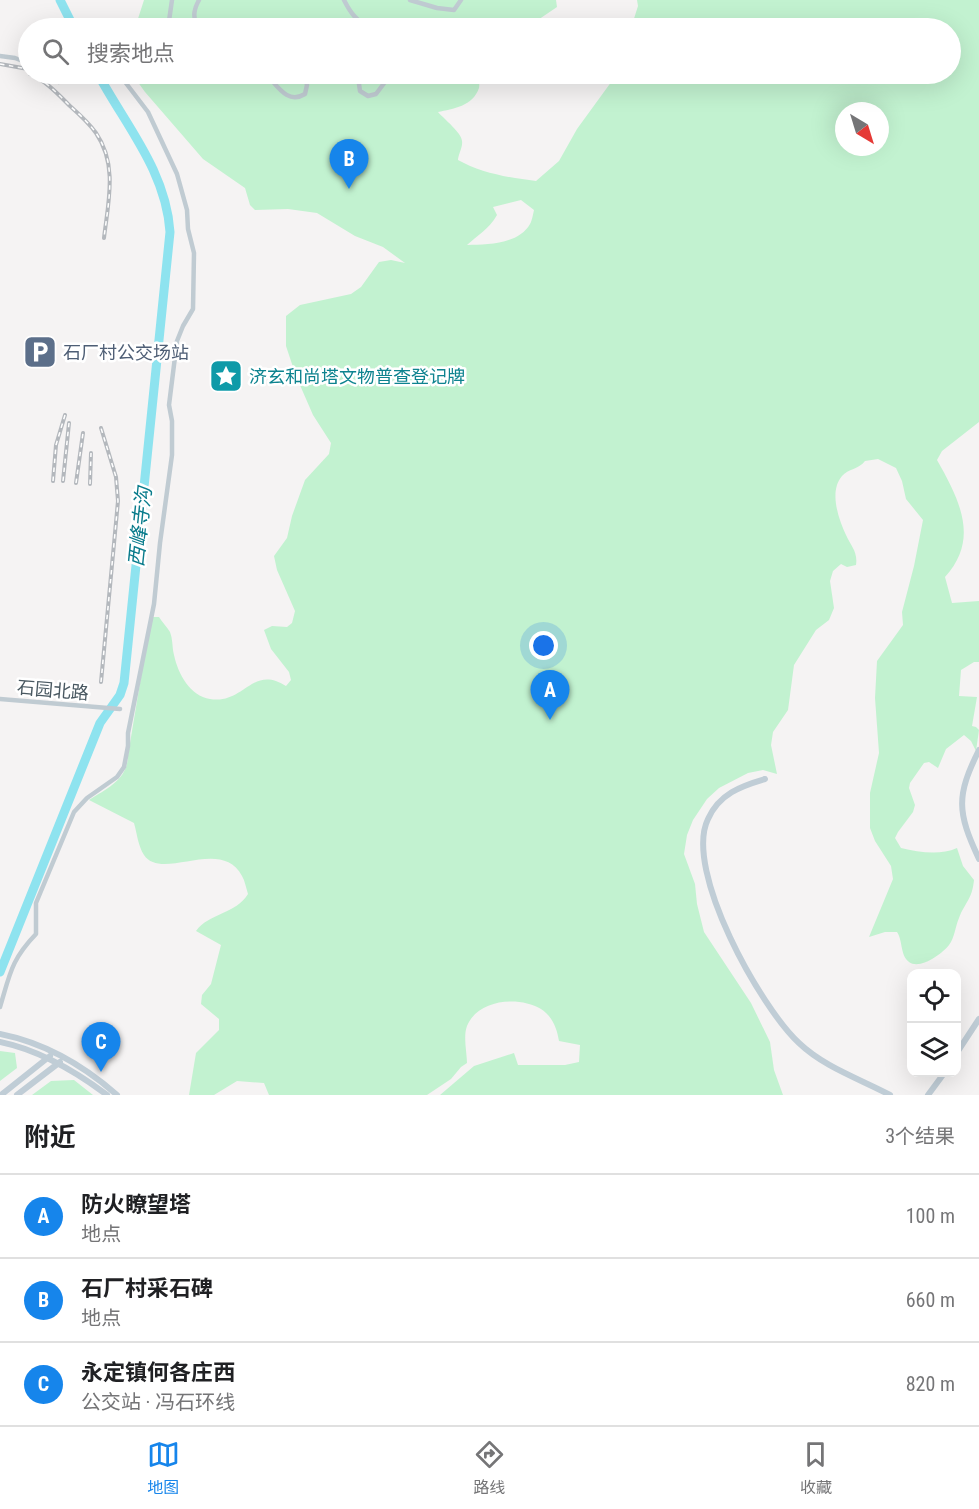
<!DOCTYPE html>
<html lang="zh">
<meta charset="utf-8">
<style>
:root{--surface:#fff;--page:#f2f2f2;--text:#202124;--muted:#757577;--line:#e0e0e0;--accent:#1685eb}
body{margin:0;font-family:"Roboto Condensed","Noto Sans SC",sans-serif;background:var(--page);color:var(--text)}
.controls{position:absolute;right:18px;bottom:18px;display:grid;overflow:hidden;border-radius:12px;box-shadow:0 6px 24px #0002}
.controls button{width:54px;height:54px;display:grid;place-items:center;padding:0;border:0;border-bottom:2px solid var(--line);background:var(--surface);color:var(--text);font:30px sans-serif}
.compass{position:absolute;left:835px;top:102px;width:54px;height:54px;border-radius:50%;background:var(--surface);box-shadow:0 6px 24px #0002;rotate:142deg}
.you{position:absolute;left:544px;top:646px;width:21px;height:21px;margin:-15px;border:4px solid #fff;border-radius:50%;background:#1a73e8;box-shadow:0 0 0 9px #1a73e833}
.badge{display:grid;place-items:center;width:39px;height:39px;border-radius:50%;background:var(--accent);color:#fff;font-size:20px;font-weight:700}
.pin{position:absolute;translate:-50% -50px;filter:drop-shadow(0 2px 3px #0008)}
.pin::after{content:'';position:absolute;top:32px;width:21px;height:18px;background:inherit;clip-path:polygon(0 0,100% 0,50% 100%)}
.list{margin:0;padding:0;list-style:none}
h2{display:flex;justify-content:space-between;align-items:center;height:78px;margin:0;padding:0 24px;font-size:26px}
h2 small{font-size:20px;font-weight:400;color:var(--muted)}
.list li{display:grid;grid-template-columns:39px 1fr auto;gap:18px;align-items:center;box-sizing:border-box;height:84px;padding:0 24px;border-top:2px solid var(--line)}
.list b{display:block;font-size:22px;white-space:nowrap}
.list p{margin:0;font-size:20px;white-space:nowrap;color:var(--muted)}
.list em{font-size:20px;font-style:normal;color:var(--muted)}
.icon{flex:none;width:33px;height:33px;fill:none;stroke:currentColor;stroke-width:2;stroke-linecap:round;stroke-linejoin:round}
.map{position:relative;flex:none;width:979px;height:1095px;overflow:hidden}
.search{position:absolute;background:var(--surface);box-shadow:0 6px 24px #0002;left:18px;right:18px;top:18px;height:66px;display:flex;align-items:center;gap:15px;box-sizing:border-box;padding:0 21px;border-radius:33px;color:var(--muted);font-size:22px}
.sheet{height:330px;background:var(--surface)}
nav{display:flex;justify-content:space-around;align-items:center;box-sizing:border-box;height:84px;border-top:2px solid var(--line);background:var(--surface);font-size:16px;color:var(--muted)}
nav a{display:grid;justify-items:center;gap:3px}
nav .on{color:var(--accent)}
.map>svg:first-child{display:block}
</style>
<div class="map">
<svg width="979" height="1095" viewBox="0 0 979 1095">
<rect width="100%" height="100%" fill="#f5f3f3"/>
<path fill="#c2f2d0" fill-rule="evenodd" d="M144,0h412l1,7 -31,21h-391z
M637,0h342v422l-37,29 -5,9c24,42 42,80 8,117l7,26 27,-2v61h-5l-13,8 -2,26 18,1 -5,29 4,1 3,3 -3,21 -5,-10 -7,-6 -18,14 -8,19 -9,-6 -5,1 -14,20 -1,5 6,17 -2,7 -15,20 -3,6 6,10c18,4 38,8 56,0l6,18 11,14c-2,20 -9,22 -15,38 -4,9 -4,19 -10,27 -7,9 -29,25 -40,17 -9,-7 -6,-21 -12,-30h-12l-16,5 24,-58 -2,-13 -16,-25 -5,-13v-35l9,-40 -4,-55 2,-37 26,-36 -1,-13 12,-46 9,-46 -17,-21 -4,-18 -6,-13 -18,-9 -13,2c-6,8 -17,8 -23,15 -13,15 -4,42 4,59 5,11 12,17 10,30l-9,2 -6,-3 -8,7 -3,10 4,27 -5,12 -13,10 -22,35 -6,45 -15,22 -2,13 6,29 -14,-4 -15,3 -29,15 -12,11 -14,21 -6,15 -3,19 11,30 2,20 7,28 47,71 19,39 4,28 9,25h-343l34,-29 40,-13 4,12h47l14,-3 1,-17 -21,-4c-2,-12 -6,-24 -18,-32 -22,-13 -63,-10 -74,17 -4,10 0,27 0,37l-6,4 -10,12 -24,16h-158l-5,-12 -27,-2 -23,14h-25l7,-42 23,-23v-11l-18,-15 1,-9 9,-11 10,-39 -25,-14c13,-18 40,-17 52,-37 -2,-6 -3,-13 -6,-18 -21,-40 -80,6 -98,-21 -6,-9 -7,-22 -10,-32l-45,-23c19,-12 39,-21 39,-45l23,-138h8c3,5 8,10 11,15 3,8 2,15 4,23 4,19 16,41 36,44 34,6 42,-35 76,-13l5,-6 -2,-8 -18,-23 -7,-19 8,-4 15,1 5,-4 3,-12 -18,-41 -3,-14 13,-18 5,-22 13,-36 24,-26 2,-11 -18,-28 -17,-39 -10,-30v-30l14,-11 51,-11 10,-7 18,-25 12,-2 14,3 -22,-16 -28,-11 -38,-23 -29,-4 -33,1 -5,-5 -5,-17 -42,-29 -58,-67 -13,-18h348c-2,4 0,10 -1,14 -6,18 -26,21 -41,24 6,7 24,21 24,29 1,6 -4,14 -4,19 23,13 52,18 78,21l23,-20 18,-32 40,-55h333v-46h-319l7,-22zM844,111h36v36h-36zM521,200l13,10c-1,4 -2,11 -4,14 -11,20 -43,21 -63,21 11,-10 22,-16 30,-30l-4,-8z
M0,1051l15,2 2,15 -17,13z
M74,1080l19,15h-61l19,-14z"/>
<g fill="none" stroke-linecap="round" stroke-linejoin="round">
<path stroke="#8ee3ef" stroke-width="9" d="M60,0l14,28
M0,972l100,-249 20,-28 4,-12 46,-451c-4,-61 -44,-106 -72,-158"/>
<path stroke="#c0cbd2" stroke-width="4.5" d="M199,0c-5,9 -6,15 -3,25l5,3c13,-4 29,-11 40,0
M344,0c7,14 13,21 26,28
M410,0l27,8 17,2 7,-10
M168,28l4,-28
M0,56l15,2 13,5
M43,74l16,8 21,-8
M266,74c11,11 21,31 39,20l2,-9 -3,-11
M363,74l-4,10 1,7 8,5 8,-2 15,-20
M0,699l120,10
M0,1007c10,-33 11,-47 36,-73v-31l38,-91 13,-14 30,-21 7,-10 4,-21v-13l26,-129 6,-61 12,-88v-34l-3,-16 8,-64 6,-15 10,-17 1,-56 -6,-24 -1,-19 -10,-36 -29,-62 -29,-38"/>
<path stroke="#c0cdd6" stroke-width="6" d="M979,750c-23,46 -22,62 0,109
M765,779c-24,7 -46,15 -57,40 -25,51 53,189 91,224 25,24 61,36 91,52
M0,1034c45,9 83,31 117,61
M0,1042c39,8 75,29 107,53
M956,1054l23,-35
M1,1095l49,-39
M17,1095l43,-33
M928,1095l17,-23"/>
<g stroke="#b4b8bd" stroke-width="4">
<path id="rail" d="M0,64l28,5
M30,74c16,7 28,20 40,32 9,8 19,17 26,27 22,32 12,70 8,105
M53,481l3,-36 9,-30
M63,481l6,-58
M76,483l7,-50
M90,484l1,-31
M101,682l17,-181 -2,-24 -15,-49"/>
</g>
<use href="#rail" stroke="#fff" stroke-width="1.5" stroke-dasharray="4.5" stroke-linecap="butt"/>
</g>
<defs>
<g id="parking-square" transform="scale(1.725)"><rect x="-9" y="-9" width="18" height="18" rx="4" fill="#5c6f8a" stroke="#fff"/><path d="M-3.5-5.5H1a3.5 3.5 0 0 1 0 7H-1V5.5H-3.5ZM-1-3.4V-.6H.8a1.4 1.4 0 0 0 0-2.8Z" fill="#fff"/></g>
<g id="sight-square" transform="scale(1.725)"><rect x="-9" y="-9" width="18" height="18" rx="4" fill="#0f9aa8" stroke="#fff"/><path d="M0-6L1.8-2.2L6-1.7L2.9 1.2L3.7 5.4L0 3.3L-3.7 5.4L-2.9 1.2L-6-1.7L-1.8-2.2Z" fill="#fff"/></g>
</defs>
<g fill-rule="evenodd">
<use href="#parking-square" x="40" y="352"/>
<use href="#sight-square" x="226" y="376"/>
</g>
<g text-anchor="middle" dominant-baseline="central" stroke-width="5" stroke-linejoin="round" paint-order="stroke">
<g font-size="18" fill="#4e5e75" stroke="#fff" text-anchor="start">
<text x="63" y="352">石厂村公交场站</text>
</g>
<g font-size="18" fill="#0d838f" stroke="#fff" text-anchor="start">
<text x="249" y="376">济玄和尚塔文物普查登记牌</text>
</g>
<g font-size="18" fill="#495861" stroke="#fff">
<text transform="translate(53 690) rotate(5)">石园北路</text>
</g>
<g font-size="20" font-style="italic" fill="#0a7c8c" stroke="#fff">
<text transform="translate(140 527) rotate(-84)">西峰寺沟</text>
</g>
</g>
</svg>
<div class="controls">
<button><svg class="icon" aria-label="locate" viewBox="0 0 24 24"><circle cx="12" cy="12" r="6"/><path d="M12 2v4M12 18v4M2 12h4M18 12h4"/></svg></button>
<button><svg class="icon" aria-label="layers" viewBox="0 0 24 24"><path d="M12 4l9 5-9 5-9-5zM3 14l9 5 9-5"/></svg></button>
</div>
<svg class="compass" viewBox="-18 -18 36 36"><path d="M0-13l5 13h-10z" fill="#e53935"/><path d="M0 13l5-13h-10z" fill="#757577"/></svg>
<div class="you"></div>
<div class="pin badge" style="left:550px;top:720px">A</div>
<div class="pin badge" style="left:349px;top:189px">B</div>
<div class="pin badge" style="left:101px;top:1072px">C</div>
<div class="search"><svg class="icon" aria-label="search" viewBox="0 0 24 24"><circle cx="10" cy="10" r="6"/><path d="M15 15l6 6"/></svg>搜索地点</div>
</div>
<section class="sheet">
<h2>附近<small>3个结果</small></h2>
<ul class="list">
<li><span class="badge">A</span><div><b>防火瞭望塔</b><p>地点</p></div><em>100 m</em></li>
<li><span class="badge">B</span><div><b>石厂村采石碑</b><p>地点</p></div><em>660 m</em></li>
<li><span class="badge">C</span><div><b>永定镇何各庄西</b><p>公交站 · 冯石环线</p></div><em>820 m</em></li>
</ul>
</section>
<nav>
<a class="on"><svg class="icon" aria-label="map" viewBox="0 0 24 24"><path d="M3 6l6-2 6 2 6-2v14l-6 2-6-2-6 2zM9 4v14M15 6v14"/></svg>地图</a>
<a><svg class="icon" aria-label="directions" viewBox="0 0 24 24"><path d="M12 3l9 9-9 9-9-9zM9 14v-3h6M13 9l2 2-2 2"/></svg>路线</a>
<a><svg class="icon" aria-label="saved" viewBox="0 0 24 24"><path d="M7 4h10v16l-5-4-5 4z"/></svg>收藏</a>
</nav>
